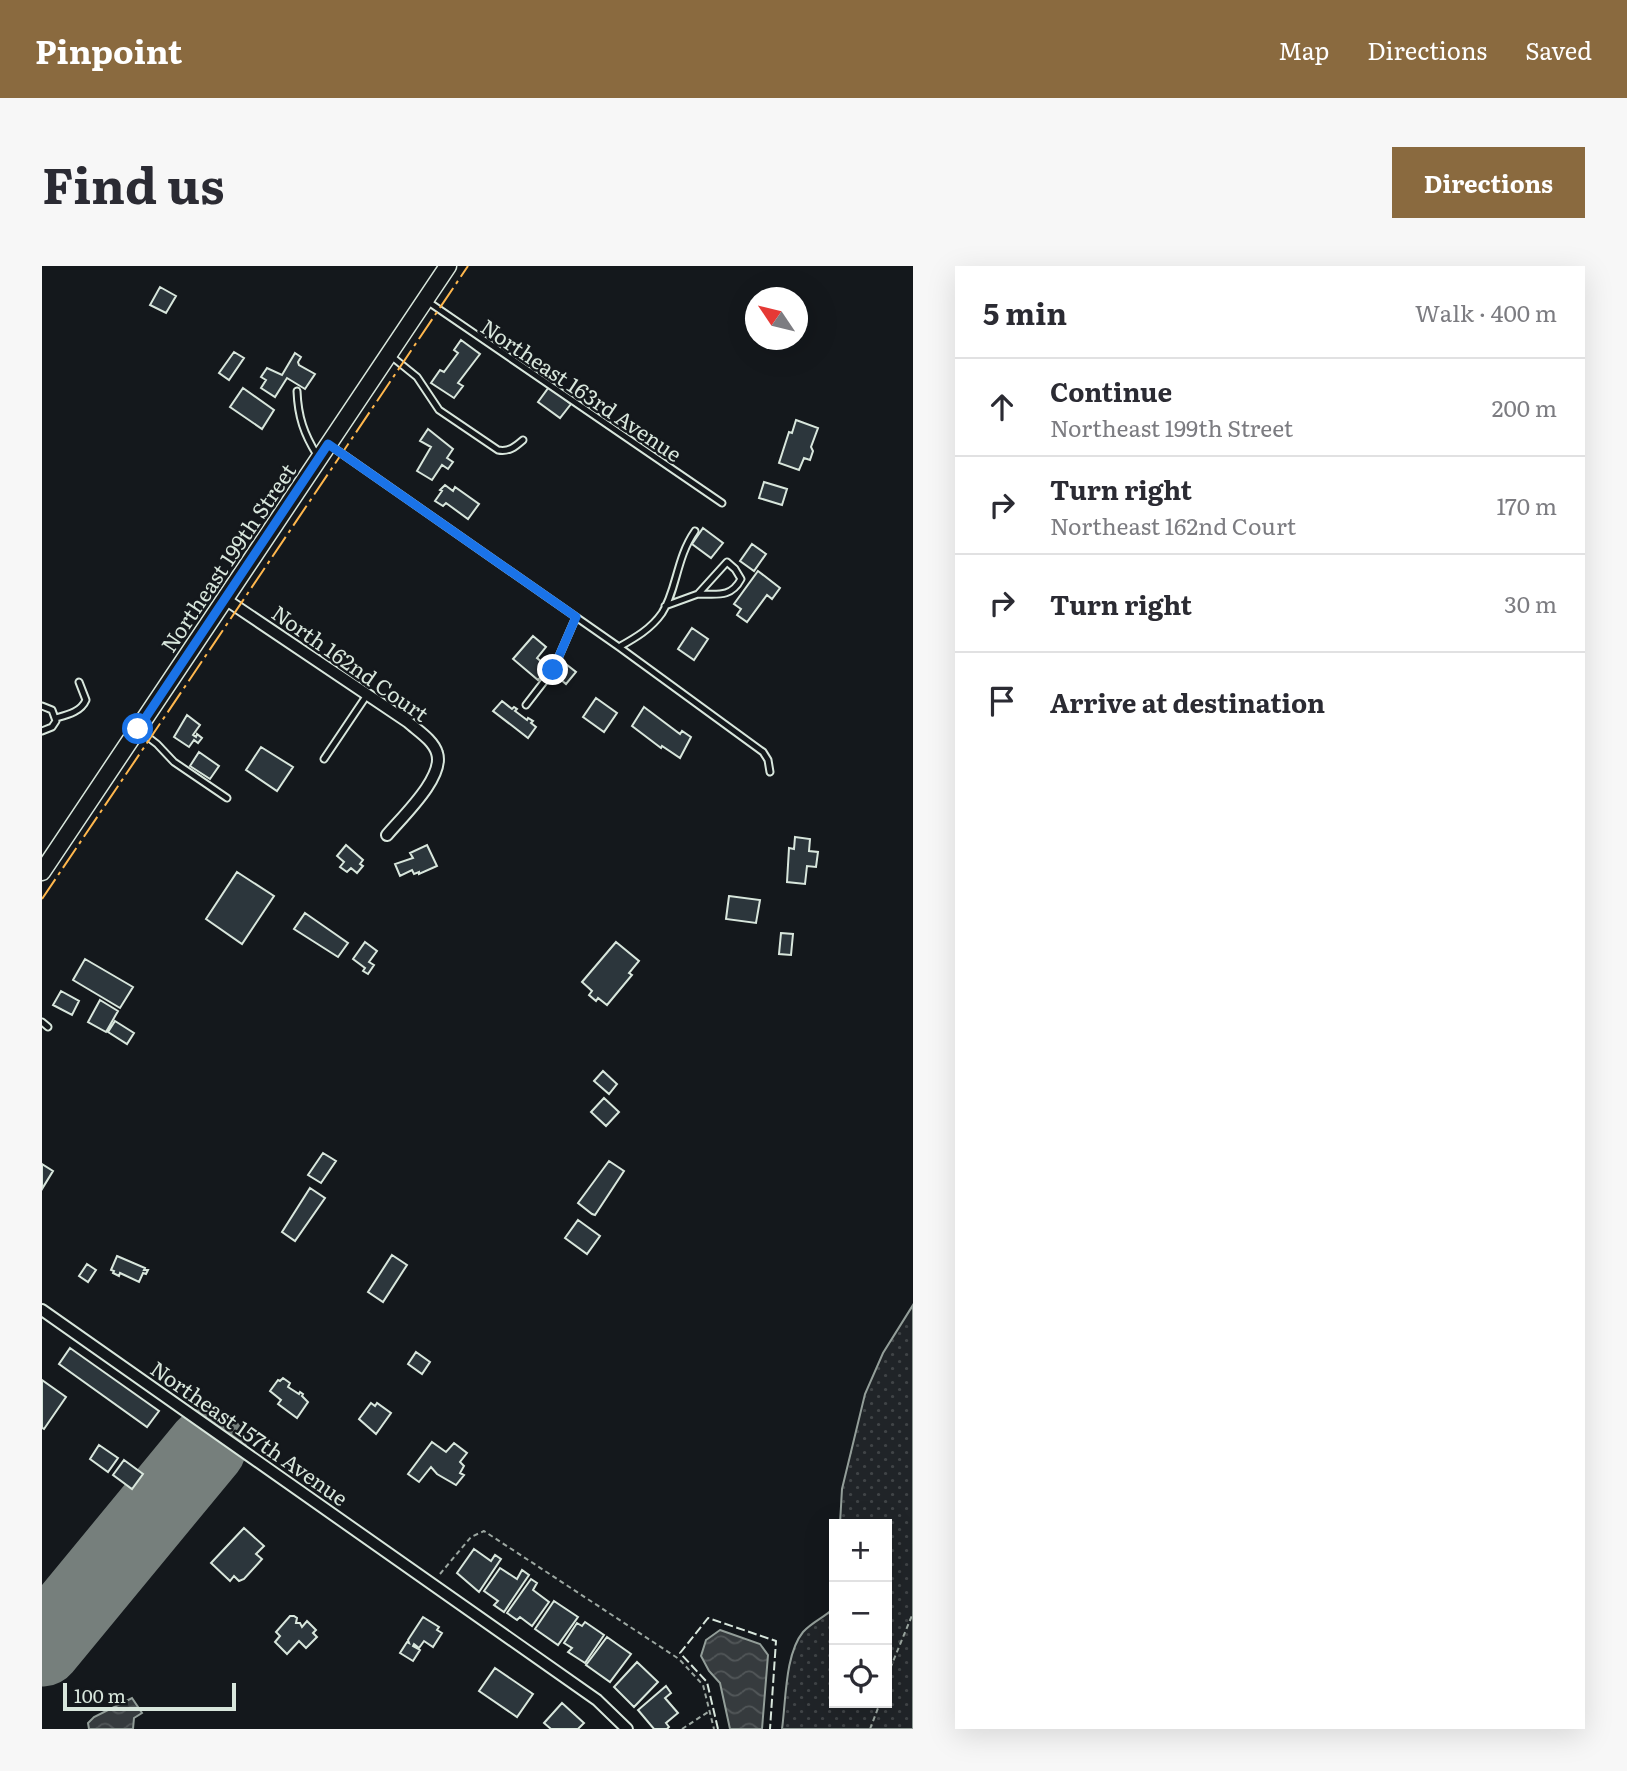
<!DOCTYPE html>
<meta charset="utf-8">
<style>
:root{--surface:#fff;--page:#f7f7f7;--text:#2b2b33;--muted:#7c7c81;--line:#e1e1e2;--accent:#8a6a3f}
body{margin:0;font-family:Literata,serif;background:var(--page);color:var(--text)}
.controls{position:absolute;right:21px;bottom:21px;display:grid;overflow:hidden;border-radius:0px;box-shadow:0 7px 28px #0002}
.controls button{width:63px;height:63px;display:grid;place-items:center;padding:0;border:0;border-bottom:2px solid var(--line);background:var(--surface);color:var(--text);font:35px sans-serif}
.compass{position:absolute;left:703px;top:21px;width:63px;height:63px;border-radius:50%;background:var(--surface);box-shadow:0 7px 28px #0002;rotate:305deg}
.scale{position:absolute;left:21px;bottom:18px;width:173px;box-sizing:border-box;padding-left:7px;border:4px solid #d8e6dc;border-top:0;font-size:19px;line-height:24px;white-space:nowrap;color:#d8e6dc;-webkit-text-stroke:5px #14181c;paint-order:stroke}
.stop{position:absolute;width:21px;height:21px;margin:-16px;border:5px solid #1a73e8;border-radius:50%;background:#fff}
.stop.end{background:#1a73e8;border-color:#fff;box-shadow:0 2px 7px #0008}
.list{margin:0;padding:0;list-style:none}
h2{display:flex;justify-content:space-between;align-items:center;height:91px;margin:0;padding:0 28px;font-size:30px}
h2 small{font-size:23px;font-weight:400;color:var(--muted)}
.list li{display:grid;grid-template-columns:46px 1fr auto;gap:21px;align-items:center;box-sizing:border-box;height:98px;padding:0 28px;border-top:2px solid var(--line)}
.list b{display:block;font-size:26px;white-space:nowrap}
.list p{margin:0;font-size:23px;white-space:nowrap;color:var(--muted)}
.list em{font-size:23px;font-style:normal;color:var(--muted)}
.icon{flex:none;width:38px;height:38px;fill:none;stroke:currentColor;stroke-width:2;stroke-linecap:round;stroke-linejoin:round}
.map{position:relative;flex:none;width:871px;height:1463px;overflow:hidden;border-radius:0px}
header{display:flex;align-items:center;gap:42px;box-sizing:border-box;height:98px;padding:0 35px;background:var(--accent);color:#fff}
header strong{font-size:33px}
nav{display:flex;gap:38px;margin-inline-start:auto;font-size:24px}
.intro{display:flex;align-items:center;justify-content:space-between;box-sizing:border-box;height:168px;padding:0 42px}
h1{margin:0;font-size:49px}
.button{padding:18px 32px;border-radius:0px;background:var(--accent);color:#fff;font-size:24px;font-weight:700}
main{display:flex;gap:42px;padding:0 42px}
aside{flex:1;background:var(--surface);border-radius:0px;box-shadow:0 7px 28px #0002}
.map>svg:first-child{display:block}
</style>
<header>
<strong>Pinpoint</strong>
<nav><a>Map</a><a>Directions</a><a>Saved</a></nav>
</header>
<div class="intro"><h1>Find us</h1><a class="button">Directions</a></div>
<main>
<div class="map">
<svg width="871" height="1463" viewBox="0 0 871 1463">
<defs>
<pattern id="park-dots" width="8" height="8" patternUnits="userSpaceOnUse" patternTransform="scale(1.75)"><rect width="8" height="8" fill="#202428"/><path d="M2 2h.1M6 6h.1" fill="none" stroke="#404447" stroke-width="1.8" stroke-linecap="round"/></pattern>
<pattern id="water-waves" width="16" height="10" patternUnits="userSpaceOnUse" patternTransform="scale(1.75)"><rect width="16" height="10" fill="#363b3e"/><path d="M0 5q4-4 8 0t8 0" fill="none" stroke="#525759"/></pattern>
</defs>
<rect width="100%" height="100%" fill="#14181c"/>
<path fill="url(#park-dots)" stroke="#939e99" stroke-width="2" d="M871,1039v424h-131c4,-29 3,-75 21,-97 9,-10 22,-15 31,-24v95h53v-179h-47l2,-35 23,-95 18,-41z"/>
<path fill="url(#water-waves)" stroke="#939e99" stroke-width="2" d="M678,1364l40,14 8,11 -6,74h-32l-10,-46 -11,-12 -8,-15 5,-16z
M90,1432l10,15 -8,5 -1,11h-44l-1,-6 6,-6z"/>
<g fill="none" stroke-linecap="round" stroke-linejoin="round">
<path stroke="#767f7c" stroke-width="79" d="M0,1381l165,-200"/>
</g>
<path fill="#2c363c" stroke="#d8e6dc" stroke-width="2" d="M118,21l16,9 -10,17 -16,-8z
M419,74l19,14 -22,29 5,3 -9,12 -23,-15 9,-13 4,2 14,-19 -4,-3z
M192,86l10,6 -15,22 -10,-7z
M253,87l6,4 -3,5 1,3 16,9 -10,15 -18,-11 -12,19 -14,-9 5,-8 -5,-3 6,-9 15,7z
M507,121l22,17 -11,14 -22,-16z
M201,122l31,22 -12,19 -32,-22z
M754,154l22,8 -7,19 2,4 -3,9 -6,-2 -5,12 -20,-7 10,-31 3,1z
M386,163l25,20 -6,9 6,4 -5,7 -6,-4 -10,15 -15,-9 14,-24 -11,-6z
M722,216l23,7 -5,16 -23,-7z
M403,219l8,6 2,-4 24,17 -11,15 -22,-16 -3,3 -8,-5 7,-10 -2,-1z
M661,262l20,15 -12,15 -19,-14z
M710,278l14,10 -12,17 -14,-10z
M716,305l22,17 -8,11 -5,-4 -20,27 -10,-7 4,-6 -7,-5z
M650,362l16,11 -14,21 -16,-11z
M491,370l13,11 -9,11 12,10 -11,12 -25,-21z
M520,395l14,11 -10,12 -13,-11z
M554,432l21,15 -13,19 -21,-15z
M460,435l10,8 2,-2 3,2 -2,2 12,9 1,-2 5,3 -2,2 5,4 -8,11 -35,-27z
M602,441l36,27 2,-3 9,6 -11,21 -18,-12 -1,2 -29,-22z
M145,449l13,10 -7,10 3,2 1,-3 5,4 -4,5 -4,-3 -5,7 -15,-10z
M219,481l32,20 -16,24 -31,-21z
M157,486l20,14 -9,13 -20,-13z
M753,571l15,2 -1,12 9,1 -2,15 -9,-1 -2,18 -18,-2 2,-34 5,1z
M304,579l17,15 -3,4 3,2 -6,7 -6,-5 -4,4 -7,-5 4,-5 -7,-6z
M385,579l10,21 -18,8v-2l-5,2 -2,-4 -12,6 -5,-12 18,-6 -3,-5z
M195,606l37,24 -32,48 -36,-25z
M687,630l31,4 -4,23 -30,-4z
M263,647l43,30 -10,14 -44,-28z
M739,667l12,1 -2,21 -12,-1z
M323,676l12,9 -8,11 5,3 -6,9 -5,-3 2,-3 -12,-9z
M574,676l23,19 -10,12 3,2 -25,30 -9,-7 -2,3 -7,-6 3,-4 -10,-9z
M43,693l48,28 -13,21 -47,-28z
M19,725l18,10 -7,14 -19,-10z
M58,734l18,11 -12,21 -18,-10z
M73,755l19,12 -7,11 -19,-12z
M561,805l14,13 -8,10 -15,-13z
M562,832l15,14 -13,14 -15,-14z
M281,887l13,8 -15,22 -13,-8z
M567,895l15,10 -29,44 -3,-1 -14,-11z
M0,898l11,7 -11,18z
M268,922l15,10 -30,43 -13,-9z
M536,954l22,16 -13,18 -22,-16z
M350,989l15,10 -24,37 -15,-10z
M75,990l28,12 -1,2h4l-2,4 -3,-1 -4,9 -19,-9 -1,3 -6,-3 1,-2 -3,-1z
M45,998l9,6 -8,12 -9,-6z
M28,1082l89,63 -12,16 -88,-63z
M374,1086l14,10 -8,12 -14,-10z
M241,1112l7,5 -2,4 11,7 1,-2 3,2 -1,2 6,6 -11,16 -19,-14 3,-4 -11,-9 8,-11 2,1z
M0,1114l24,17 -22,32 -2,-1z
M329,1137l4,3 2,-3 14,10 -15,21 -17,-15z
M390,1176l14,10 8,-9 13,10 -7,9 4,4 -4,7 4,2 -8,10 -19,-11 -6,-7 -12,15 -11,-8z
M57,1179l19,13 -10,14 -18,-13z
M82,1194l19,14 -11,15 -19,-14z
M202,1262l20,18 -8,8 6,5 -18,20 -5,2 -5,-5 -4,5 -19,-18z
M432,1283l17,12 4,-6 6,4 -22,33 -22,-19z
M458,1302l17,11 5,-9 7,5 -25,37 -10,-7 4,-4 -14,-10z
M489,1313l6,4 -4,7 16,12 -17,24 -12,-9 -3,3 -10,-7z
M512,1335l24,16 -20,28 -23,-16z
M248,1350h4l3,2 -1,5h4l2,4 5,-6 9,9 -3,3 4,4 -11,11 -7,-7 -12,13 -12,-12 5,-6 -4,-4z
M381,1351l16,10 -2,3 5,3 -9,14 -9,-6 -5,7 -5,-4 -1,2 7,4 -7,11 -13,-8 7,-11 2,1 -1,-3z
M543,1356l19,13 -19,28 -17,-11 4,-4 -8,-5 13,-20 5,3z
M565,1371l24,17 -21,28 -24,-17z
M595,1396l21,20 -24,25 -20,-20z
M453,1402l38,26 -16,23 -38,-26z
M624,1420l5,7 -6,5 13,15 -12,10 3,4 -2,2h-13l-16,-19z
M520,1437l22,20 -6,6h-27l-7,-6z"/>
<g fill="none" stroke-linecap="round" stroke-linejoin="round">
<g stroke="#d8e6dc" stroke-width="9">
<path id="lane" d="M385,35l295,202
M349,90l26,21 22,33 59,40c11,2 17,-3 25,-10
M255,125c1,26 7,43 20,64
M289,180l288,201 144,105 5,8 2,12
M623,340l33,-12 29,-32 8,7 6,10c-10,19 -24,15 -43,15
M577,381c16,-9 32,-18 43,-34 15,-23 14,-55 33,-82
M484,439l27,-35 23,-53
M0,440l10,4 4,11 -4,6 -10,4
M14,452c11,-3 25,-6 30,-18l-7,-18
M98,465l17,13 17,18 53,36
M282,493l43,-64
M0,756l6,5"/>
</g>
<g stroke="#d8e6dc" stroke-width="14">
<path id="street" d="M183,333l183,123c10,9 25,18 29,31 8,24 -35,64 -50,82
M0,1044l555,390 30,29"/>
</g>
<g stroke="#d8e6dc" stroke-width="19">
<path id="primary" d="M0,606l406,-606"/>
</g>
<path stroke="#9da8a2" stroke-width="2" stroke-dasharray="5 3.5" stroke-linecap="butt" d="M398,1308l31,-37 13,-6 195,128 24,26 11,44
M845,1410l26,-63
M640,1463l26,-17
M828,1463l10,-26"/>
<use href="#lane" stroke="#14181c" stroke-width="5"/>
<use href="#street" stroke="#14181c" stroke-width="10"/>
<use href="#primary" stroke="#14181c" stroke-width="16"/>
<path stroke="#d8e6dc" stroke-width="2" stroke-dasharray="9 3.5" stroke-linecap="butt" d="M676,1463l-11,-47 -27,-29 28,-35 68,23 -6,88"/>
<path stroke="#ffb74d" stroke-width="2" stroke-dasharray="24 5 3.5 5" stroke-linecap="butt" d="M0,633l426,-633"/>
</g>
<g fill="none" stroke-linecap="round" stroke-linejoin="round">
<path stroke="#1a73e8" stroke-width="9" d="M96,463l190,-285 248,173 -23,53"/>
</g>
<g text-anchor="middle" dominant-baseline="central" stroke-width="5" stroke-linejoin="round" paint-order="stroke">
<g font-size="21" fill="#d8e6dc" stroke="#14181c">
<text transform="translate(540 123) rotate(34)">Northeast 163rd Avenue</text>
<text transform="translate(185 291) rotate(-56)">Northeast 199th Street</text>
<text transform="translate(309 396) rotate(35)">North 162nd Court</text>
<text transform="translate(208 1166) rotate(35)">Northeast 157th Avenue</text>
</g>
</g>
</svg>
<div class="controls">
<button>+</button>
<button>−</button>
<button><svg class="icon" aria-label="locate" viewBox="0 0 24 24"><circle cx="12" cy="12" r="6"/><path d="M12 2v4M12 18v4M2 12h4M18 12h4"/></svg></button>
</div>
<svg class="compass" viewBox="-18 -18 36 36"><path d="M0-13l5 13h-10z" fill="#e53935"/><path d="M0 13l5-13h-10z" fill="#7c7c81"/></svg>
<div class="scale">100 m</div>
<div class="stop" style="left:96px;top:463px"></div>
<div class="stop end" style="left:511px;top:404px"></div>
</div>
<aside>
<h2>5 min<small>Walk · 400 m</small></h2>
<ul class="list">
<li><svg class="icon" aria-label="ahead" viewBox="0 0 24 24"><path d="M12 20V5M6 11l6-6 6 6"/></svg><div><b>Continue</b><p>Northeast 199th Street</p></div><em>200 m</em></li>
<li><svg class="icon" aria-label="right" viewBox="0 0 24 24"><path d="M7 20v-9h11M14 6l5 5-5 5"/></svg><div><b>Turn right</b><p>Northeast 162nd Court</p></div><em>170 m</em></li>
<li><svg class="icon" aria-label="right" viewBox="0 0 24 24"><path d="M7 20v-9h11M14 6l5 5-5 5"/></svg><div><b>Turn right</b></div><em>30 m</em></li>
<li><svg class="icon" aria-label="arrive" viewBox="0 0 24 24"><path d="M6 21V4h12l-3 4 3 4H6"/></svg><div><b>Arrive at destination</b></div></li>
</ul>
</aside>
</main>
